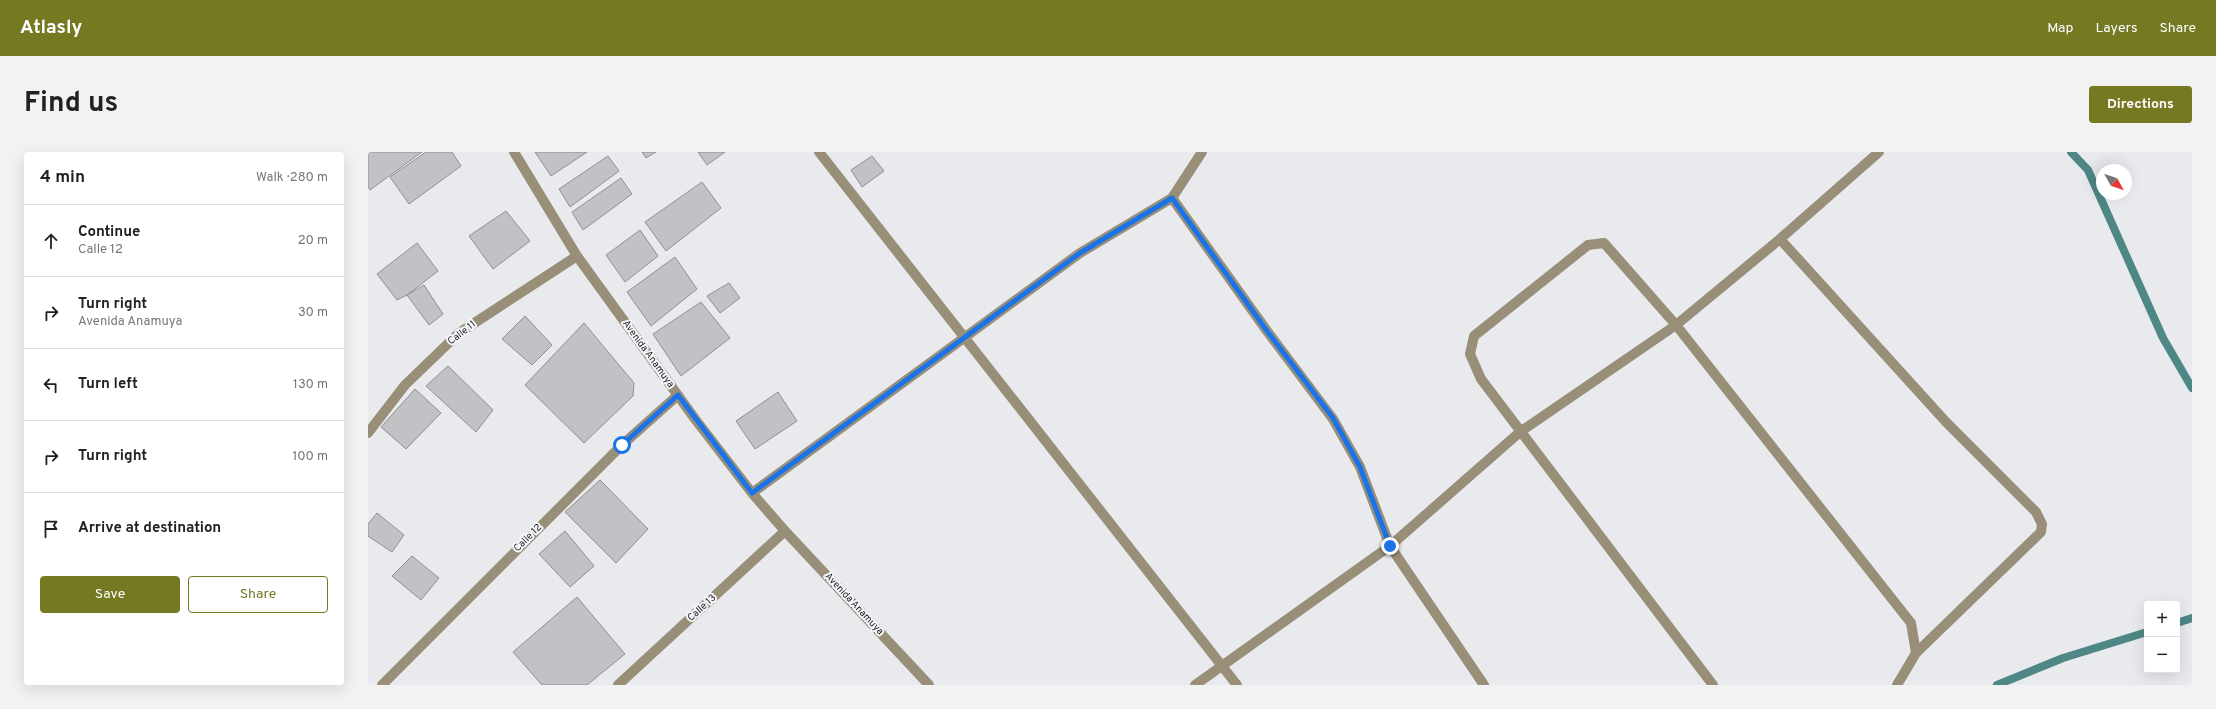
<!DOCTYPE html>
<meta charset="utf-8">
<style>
:root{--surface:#fff;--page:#f2f2f2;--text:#222;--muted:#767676;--line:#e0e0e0;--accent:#747922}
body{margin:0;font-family:Overpass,sans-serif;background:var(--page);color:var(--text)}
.controls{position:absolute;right:12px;bottom:12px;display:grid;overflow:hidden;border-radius:4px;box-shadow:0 4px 16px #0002}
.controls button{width:36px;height:36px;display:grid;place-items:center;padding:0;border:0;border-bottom:1px solid var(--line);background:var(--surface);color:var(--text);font:20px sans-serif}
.compass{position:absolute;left:1728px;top:12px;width:36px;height:36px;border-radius:50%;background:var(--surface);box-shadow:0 4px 16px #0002;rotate:130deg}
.stop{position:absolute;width:12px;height:12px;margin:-9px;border:3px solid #1a73e8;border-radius:50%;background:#fff}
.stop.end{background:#1a73e8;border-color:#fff;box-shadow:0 1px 4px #0008}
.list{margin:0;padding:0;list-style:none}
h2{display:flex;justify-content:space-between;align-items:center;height:52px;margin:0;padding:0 16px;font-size:17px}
h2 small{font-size:13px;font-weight:400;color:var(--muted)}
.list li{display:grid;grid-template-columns:26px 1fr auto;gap:12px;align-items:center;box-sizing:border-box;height:72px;padding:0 16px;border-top:1px solid var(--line)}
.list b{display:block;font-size:15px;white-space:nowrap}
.list p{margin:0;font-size:13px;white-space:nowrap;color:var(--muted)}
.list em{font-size:13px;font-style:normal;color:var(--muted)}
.actions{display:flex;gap:8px;padding:12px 16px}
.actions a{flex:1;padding:9px 0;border:1px solid var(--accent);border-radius:4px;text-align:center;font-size:14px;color:var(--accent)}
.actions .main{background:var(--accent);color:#fff}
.icon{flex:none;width:22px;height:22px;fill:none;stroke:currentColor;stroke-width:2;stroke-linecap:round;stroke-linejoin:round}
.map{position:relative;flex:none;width:1824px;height:533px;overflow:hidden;border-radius:4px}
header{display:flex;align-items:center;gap:24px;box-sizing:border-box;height:56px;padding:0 20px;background:var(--accent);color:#fff}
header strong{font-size:19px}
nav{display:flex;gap:22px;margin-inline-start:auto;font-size:14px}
.intro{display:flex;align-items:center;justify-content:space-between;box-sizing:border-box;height:96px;padding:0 24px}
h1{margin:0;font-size:28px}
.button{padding:10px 18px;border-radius:4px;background:var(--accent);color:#fff;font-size:14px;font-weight:700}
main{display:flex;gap:24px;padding:0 24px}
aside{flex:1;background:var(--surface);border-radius:4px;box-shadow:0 4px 16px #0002}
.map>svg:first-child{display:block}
</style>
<header>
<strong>Atlasly</strong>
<nav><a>Map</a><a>Layers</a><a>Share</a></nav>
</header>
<div class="intro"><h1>Find us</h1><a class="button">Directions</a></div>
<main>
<aside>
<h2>4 min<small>Walk · 280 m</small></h2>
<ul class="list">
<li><svg class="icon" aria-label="ahead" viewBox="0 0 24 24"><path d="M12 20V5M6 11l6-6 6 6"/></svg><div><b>Continue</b><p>Calle 12</p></div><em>20 m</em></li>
<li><svg class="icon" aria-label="right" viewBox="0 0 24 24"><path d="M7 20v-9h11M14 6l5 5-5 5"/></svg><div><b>Turn right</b><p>Avenida Anamuya</p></div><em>30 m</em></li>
<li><svg class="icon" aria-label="left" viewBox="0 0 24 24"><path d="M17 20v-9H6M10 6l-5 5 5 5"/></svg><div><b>Turn left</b></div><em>130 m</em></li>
<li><svg class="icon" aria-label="right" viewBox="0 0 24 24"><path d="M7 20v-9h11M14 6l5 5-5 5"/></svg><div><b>Turn right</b></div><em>100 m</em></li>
<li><svg class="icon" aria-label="arrive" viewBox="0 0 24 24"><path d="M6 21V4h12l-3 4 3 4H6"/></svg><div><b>Arrive at destination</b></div></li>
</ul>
<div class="actions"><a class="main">Save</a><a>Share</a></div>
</aside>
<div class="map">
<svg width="1824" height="533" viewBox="0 0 1824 533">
<rect width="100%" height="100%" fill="#e8eaee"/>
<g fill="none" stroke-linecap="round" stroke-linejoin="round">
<path stroke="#4f8686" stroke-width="8" d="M1703,0l17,18 75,168 29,50
M1809,471l15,-5
M1629,533l66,-27 84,-26"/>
</g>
<path fill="#c0c2c6" stroke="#8e9094" d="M0,0h54l-52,38 -2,-3z
M58,0h26l9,14 -52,38 -19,-27z
M167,0h52l-36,24z
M274,0h14l-10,6z
M330,0h27l-18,13z
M240,4l11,15 -49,36 -11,-18z
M504,4l12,15 -22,16 -11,-17z
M253,26l11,16 -49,36 -11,-18z
M334,30l19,26 -55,43 -21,-29z
M138,59l24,30 -37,28 -24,-33z
M272,78l18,26 -33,26 -19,-27z
M49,91l21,28 -31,24 -10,5 -20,-26z
M307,105l22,32 -46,37 -24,-34z
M361,131l11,15 -20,15 -13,-17z
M56,133l19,29 -14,11 -22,-30z
M333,150l29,36 -49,38 -28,-42z
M157,164l27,29 -20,20 -30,-26z
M216,171l50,60 -1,13 -49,47 -59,-58z
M80,214l45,44 -17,22 -50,-46z
M47,237l26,24 -35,36 -25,-22z
M410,240l19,29 -42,28 -19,-28z
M232,328l48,49 -32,34 -51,-51z
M9,361l27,22 -12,17 -24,-16v-12z
M197,379l29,35 -24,21 -31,-33z
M44,404l27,22 -18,22 -29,-24z
M209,445l48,57 -38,31h-45l-29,-33z"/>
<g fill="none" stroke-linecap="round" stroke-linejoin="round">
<path stroke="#998e77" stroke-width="10" d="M146,0l63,104 118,163 57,74 33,38 144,154
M451,0l418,533
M804,46l95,133 66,88 27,48 30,79 94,139
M1412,87l166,183 90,90 6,12 -1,8 -125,121
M0,281l37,-48 54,-52 118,-77
M384,341l328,-240 92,-55 30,-46
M14,533l240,-240 56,-50
M250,533l167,-154
M827,533l195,-139 130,-114 156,-107 104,-86 99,-87
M1345,533l-232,-306 -11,-25 4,-18 114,-91 16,-2 72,82 235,298 5,30 -19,32"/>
</g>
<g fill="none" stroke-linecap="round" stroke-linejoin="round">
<path stroke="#1a73e8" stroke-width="5" d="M254,293l56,-50 74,98 328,-240 92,-55 95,133 66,87 27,49 30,79"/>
</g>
<g text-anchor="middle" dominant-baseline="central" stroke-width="4" stroke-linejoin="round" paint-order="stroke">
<g font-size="10" fill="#1f2021" stroke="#f5f7fc">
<text transform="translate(94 181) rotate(-38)">Calle 11</text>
<text transform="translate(280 202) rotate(54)">Avenida Anamuya</text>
<text transform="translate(160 386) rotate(-45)">Calle 12</text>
<text transform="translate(486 452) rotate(47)">Avenida Anamuya</text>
<text transform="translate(334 456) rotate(-43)">Calle 13</text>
</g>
</g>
</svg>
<div class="controls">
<button>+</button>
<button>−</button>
</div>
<svg class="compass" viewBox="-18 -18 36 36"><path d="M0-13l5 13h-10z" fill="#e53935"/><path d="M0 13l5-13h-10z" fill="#767676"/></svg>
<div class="stop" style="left:254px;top:293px"></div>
<div class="stop end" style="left:1022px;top:394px"></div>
</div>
</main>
